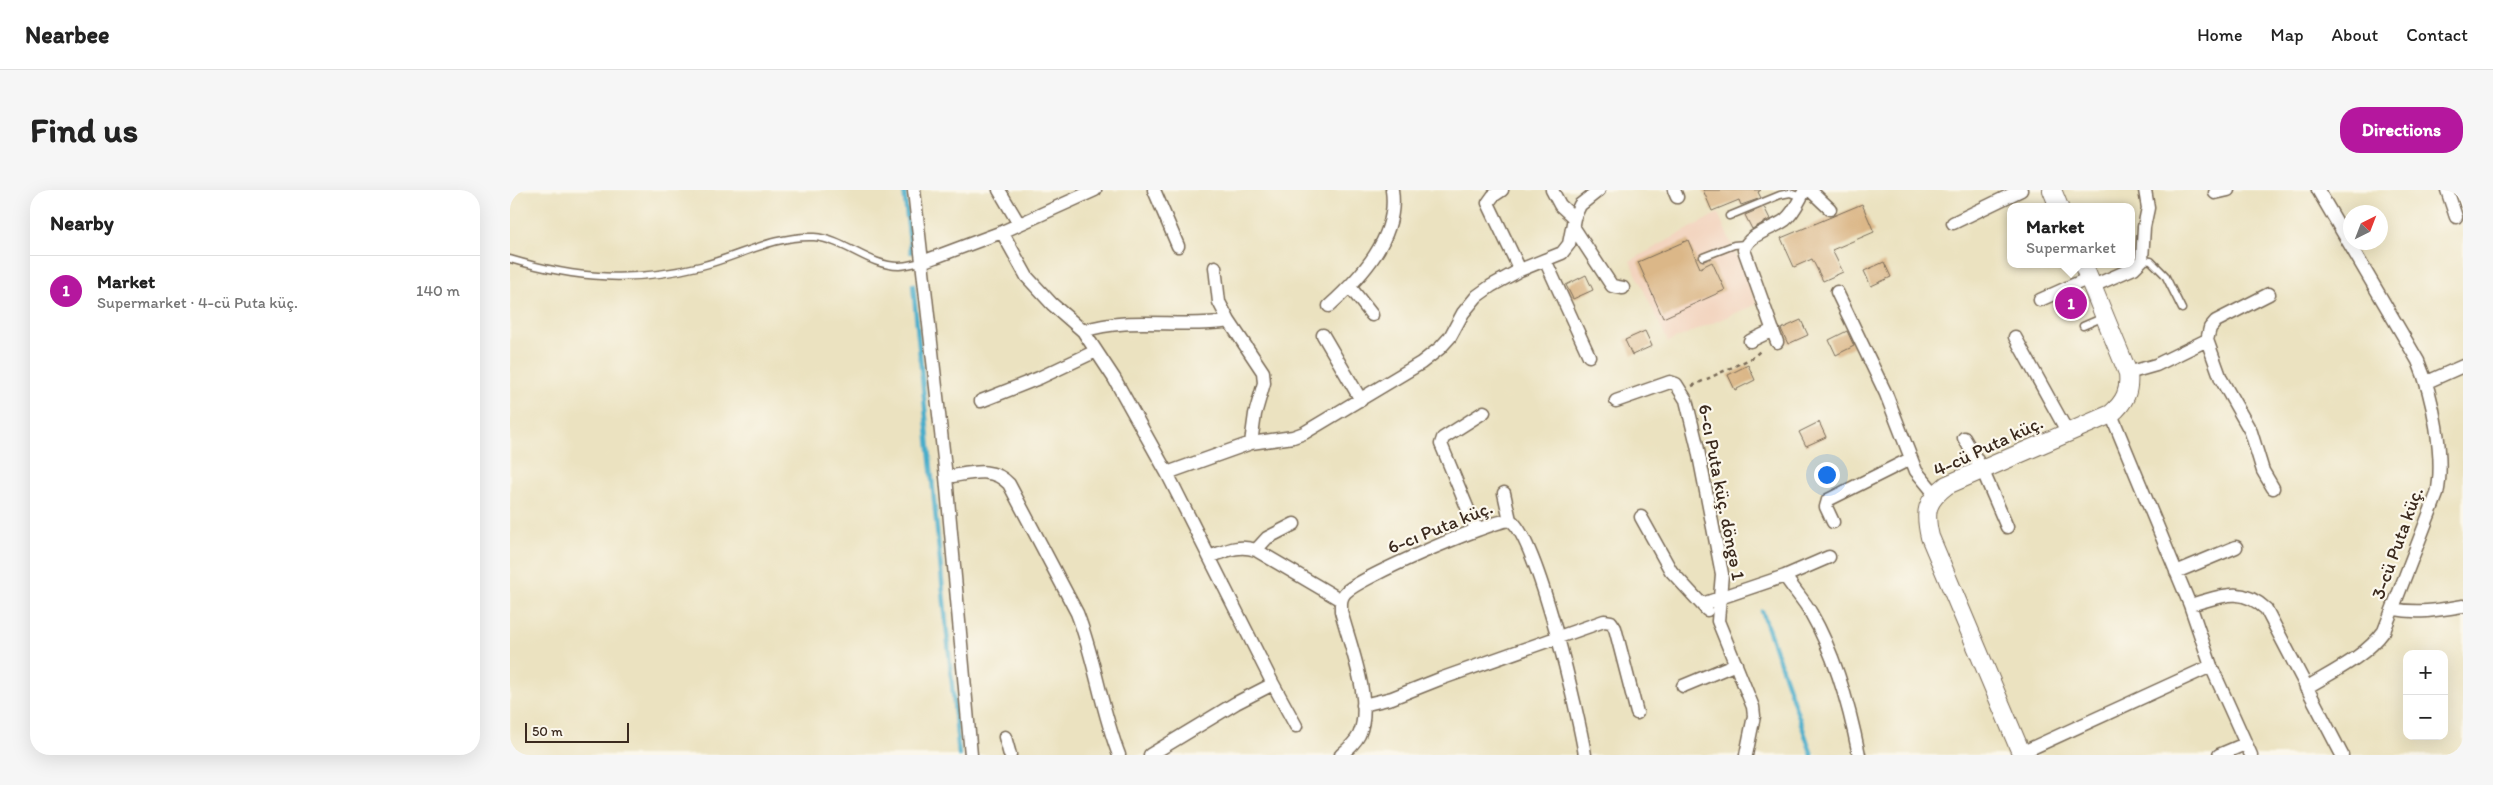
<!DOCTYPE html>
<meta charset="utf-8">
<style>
:root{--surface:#fff;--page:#f6f6f6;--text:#222;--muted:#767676;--line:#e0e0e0;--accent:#b5179e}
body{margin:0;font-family:Itim,sans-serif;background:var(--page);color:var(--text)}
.controls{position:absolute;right:15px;bottom:15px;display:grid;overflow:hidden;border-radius:10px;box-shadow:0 5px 20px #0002}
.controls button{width:45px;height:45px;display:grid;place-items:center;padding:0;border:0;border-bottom:1px solid var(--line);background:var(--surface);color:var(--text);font:25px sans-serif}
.compass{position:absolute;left:1833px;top:15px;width:45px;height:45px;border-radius:50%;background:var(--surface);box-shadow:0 5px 20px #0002;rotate:42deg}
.scale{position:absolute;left:15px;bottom:12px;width:104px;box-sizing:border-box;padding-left:5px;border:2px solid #3b2a1e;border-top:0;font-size:14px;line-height:18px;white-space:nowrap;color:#3b2a1e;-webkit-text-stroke:4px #fbf7ec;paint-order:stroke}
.you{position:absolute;left:1316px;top:284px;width:18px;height:18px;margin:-12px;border:4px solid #fff;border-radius:50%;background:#1a73e8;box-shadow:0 0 0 8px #1a73e833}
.badge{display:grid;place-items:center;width:32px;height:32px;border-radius:50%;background:var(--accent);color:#fff;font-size:16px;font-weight:700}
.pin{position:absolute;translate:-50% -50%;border:2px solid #fff;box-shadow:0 1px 5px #0006}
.popup{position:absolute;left:1497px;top:13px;width:128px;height:65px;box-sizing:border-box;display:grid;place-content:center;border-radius:10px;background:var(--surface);filter:drop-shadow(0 1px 4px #0005);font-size:16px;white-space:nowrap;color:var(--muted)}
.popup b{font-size:19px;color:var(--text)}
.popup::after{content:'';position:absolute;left:50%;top:100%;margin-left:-10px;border:10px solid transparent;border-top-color:var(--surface)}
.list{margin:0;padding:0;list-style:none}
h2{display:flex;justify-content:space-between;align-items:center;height:65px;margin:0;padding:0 20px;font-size:21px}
h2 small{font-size:16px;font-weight:400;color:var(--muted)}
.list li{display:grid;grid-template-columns:32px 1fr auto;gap:15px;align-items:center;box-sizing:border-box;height:70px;padding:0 20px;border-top:1px solid var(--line)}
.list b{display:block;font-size:19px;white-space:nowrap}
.list p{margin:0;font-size:16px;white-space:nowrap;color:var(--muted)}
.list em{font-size:16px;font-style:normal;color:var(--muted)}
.map{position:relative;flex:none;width:1953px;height:565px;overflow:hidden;border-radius:20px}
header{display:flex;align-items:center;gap:30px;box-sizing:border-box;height:70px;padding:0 25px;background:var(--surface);border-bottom:1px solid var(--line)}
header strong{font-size:24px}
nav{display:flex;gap:28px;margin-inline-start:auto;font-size:18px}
.intro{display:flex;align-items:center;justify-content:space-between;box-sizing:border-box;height:120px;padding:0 30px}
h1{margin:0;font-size:35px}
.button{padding:12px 22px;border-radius:20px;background:var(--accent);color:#fff;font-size:18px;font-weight:700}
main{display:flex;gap:30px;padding:0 30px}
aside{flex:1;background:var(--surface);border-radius:20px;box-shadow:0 5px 20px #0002}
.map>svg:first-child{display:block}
</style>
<header>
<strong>Nearbee</strong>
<nav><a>Home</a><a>Map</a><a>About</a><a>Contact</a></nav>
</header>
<div class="intro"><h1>Find us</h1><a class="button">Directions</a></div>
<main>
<aside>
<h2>Nearby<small></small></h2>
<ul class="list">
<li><span class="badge">1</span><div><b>Market</b><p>Supermarket · 4-cü Puta küç.</p></div><em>140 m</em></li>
</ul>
</aside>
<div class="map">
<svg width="1953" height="565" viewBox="0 0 1953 565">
<rect width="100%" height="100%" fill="#fbf7ec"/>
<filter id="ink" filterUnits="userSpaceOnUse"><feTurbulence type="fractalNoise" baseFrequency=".02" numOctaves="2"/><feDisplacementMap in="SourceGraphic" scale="10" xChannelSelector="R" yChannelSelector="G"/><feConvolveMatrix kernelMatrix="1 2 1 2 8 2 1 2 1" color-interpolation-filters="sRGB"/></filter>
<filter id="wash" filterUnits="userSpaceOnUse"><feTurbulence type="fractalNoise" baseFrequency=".0096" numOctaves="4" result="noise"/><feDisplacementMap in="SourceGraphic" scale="20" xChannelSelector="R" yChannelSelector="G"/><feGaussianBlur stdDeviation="1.12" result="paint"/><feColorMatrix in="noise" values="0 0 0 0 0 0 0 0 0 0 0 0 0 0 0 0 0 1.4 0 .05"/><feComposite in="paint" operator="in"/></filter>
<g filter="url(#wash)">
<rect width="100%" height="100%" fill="#ebe2c0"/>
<path fill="#f3d4bf" d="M1208,23l39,91 -89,38 -38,-81z"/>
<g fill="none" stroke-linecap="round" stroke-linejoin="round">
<path stroke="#4aadca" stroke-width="4.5" d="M394,0l7,62
M403,95l46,470
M1252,421l50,144"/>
</g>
<g id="blocks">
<path fill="#dbb788" d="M1193,0h58l-3,2 3,6 -20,7 -2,-5 -27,11z
M1352,14l12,28 -42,18 11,22 -20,9 -11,-22 -18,8 -13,-29z
M1254,17l6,12 -18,10 -7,-14z
M1178,50l12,28 12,-6 13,28 -62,28 -25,-56z
M1374,72l7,15 -20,9 -7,-15z
M1076,85l7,15 -20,9 -7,-14z
M1291,130l7,15 -20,9 -7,-15z
M1135,141l7,15 -20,9 -7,-15z
M1337,141l7,15 -18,9 -7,-15z
M1238,175l7,15 -20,10 -7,-15z
M1309,232l7,15 -20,9 -7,-14z"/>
</g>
</g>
<g filter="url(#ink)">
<use href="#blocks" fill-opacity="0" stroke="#796a57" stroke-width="1"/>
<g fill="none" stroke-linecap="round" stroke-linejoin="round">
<g stroke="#796a57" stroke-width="9">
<path id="lane" d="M1219,26l51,-21 10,-2 11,4
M1193,67l31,-12 11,-1
M0,69c67,20 123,24 191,7 37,-9 73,-31 113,-29 30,2 55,29 85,29 8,0 16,-3 23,-4
M1632,70l9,1 14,14 17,34
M1573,136l21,-9"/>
</g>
<g stroke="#796a57" stroke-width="15">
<path id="street" d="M404,0l32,287 25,278
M489,0l20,34
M644,0l24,56
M992,0l-9,6 -5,7 32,67
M1042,0l8,15 14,13
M1164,0l3,7
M1300,0l20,19
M1937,0l9,27
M1705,3l13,-3
M1443,33l68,-33
M1064,38l38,58 11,2
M492,42l25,45 25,27 31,27 31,47 53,95 106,211 -37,19 -86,52
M1035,70l44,96
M412,72l80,-30 93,-42
M705,77l4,35 10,19 34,51 1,11 -9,31 -4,29
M1583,96l41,-18 8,-8 2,-33 4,-19 -3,-18
M840,97l22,28
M1327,102l49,102 30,77 19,23
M1530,110l49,-22
M819,116c32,-29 70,-69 63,-116
M573,141c48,-16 97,-2 146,-10
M813,145l38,65
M1505,147l53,96
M1697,150l3,-12 6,-7 53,-27
M1240,151l23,-11
M1267,152l-33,-92c4,-16 29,-21 41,-30 10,-8 14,-20 20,-30
M1618,183l28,-8 51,-25 14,39 30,53 12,39 10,17
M1917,192l36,-16
M471,211l58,-23 57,-27
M1106,211l54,-19 6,2 10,16 11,45 25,129 -4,47 35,86 1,9 -8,39
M1601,224l79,191 21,61 40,89
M1454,248l18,31 25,58
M657,283l84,-30 42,-6 11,-4 117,-70 19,-15 10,-11 13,-24 14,-17 14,-10 29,-16 42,-17 7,-9 5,-26 6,-13 19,-15
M436,287c23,-3 46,-12 63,7l68,129c18,46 24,96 42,142
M994,303l6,27
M1131,327l30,54 36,39
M1323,332l-7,-15 2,-7 82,-41
M966,339l-35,-85 2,-6 41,-26
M746,360l11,-12 27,-14
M699,367c17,-6 29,-13 47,-7l85,50
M1666,382l60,-25
M1275,386l44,-19
M1192,414l83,-28c8,13 19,24 26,37 24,42 39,96 48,142
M1680,415c31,-8 49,-20 76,4l76,146
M1884,419c23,5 45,1 69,-3
M763,494l23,42
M1173,496l53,-22
M1796,498c28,-17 59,-31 78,-57l53,-137c8,-37 -4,-98 -19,-133l-100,-171
M853,515l29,-7 48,-19 164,-58 7,1 4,6 22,85
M495,547l5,18
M1511,563l190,-87
M831,565c7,-6 14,-12 18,-20 15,-32 -10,-92 -18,-124 0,-7 -1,-12 4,-18 13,-15 143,-71 165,-73 27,15 69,197 75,235
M1709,565l26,-11"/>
</g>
<g stroke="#796a57" stroke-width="20">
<path id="secondary" d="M1542,0l7,17
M1512,565l-92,-218c-6,-26 -4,-36 17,-52l164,-71c14,-12 19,-23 17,-41l-45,-109"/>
</g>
<path stroke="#796a57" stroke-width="2.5" stroke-dasharray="4 4" stroke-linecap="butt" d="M1182,196l62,-29 8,-8"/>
<use href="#lane" stroke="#fff" stroke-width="6"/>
<use href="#street" stroke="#fff" stroke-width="12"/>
<use href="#secondary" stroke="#fff" stroke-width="18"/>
</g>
</g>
<g text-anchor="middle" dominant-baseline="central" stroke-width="4.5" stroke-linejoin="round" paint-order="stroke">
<g font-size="19" fill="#3b2a1e" stroke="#fbf7ec">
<text transform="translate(1478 256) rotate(-25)">4-cü Puta küç.</text>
<text transform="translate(1212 302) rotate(79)">6-cı Puta küç. döngə 1</text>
<text transform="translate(930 337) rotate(-22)">6-cı Puta küç.</text>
<text transform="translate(1887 353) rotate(-70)">3-cü Puta küç.</text>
</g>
</g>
</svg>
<div class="controls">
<button>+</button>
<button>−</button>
</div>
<svg class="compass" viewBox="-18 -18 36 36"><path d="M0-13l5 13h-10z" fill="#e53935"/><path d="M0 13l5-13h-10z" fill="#767676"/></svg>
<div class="scale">50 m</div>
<div class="you"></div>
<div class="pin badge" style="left:1561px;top:113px">1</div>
<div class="popup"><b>Market</b>Supermarket</div>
</div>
</main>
